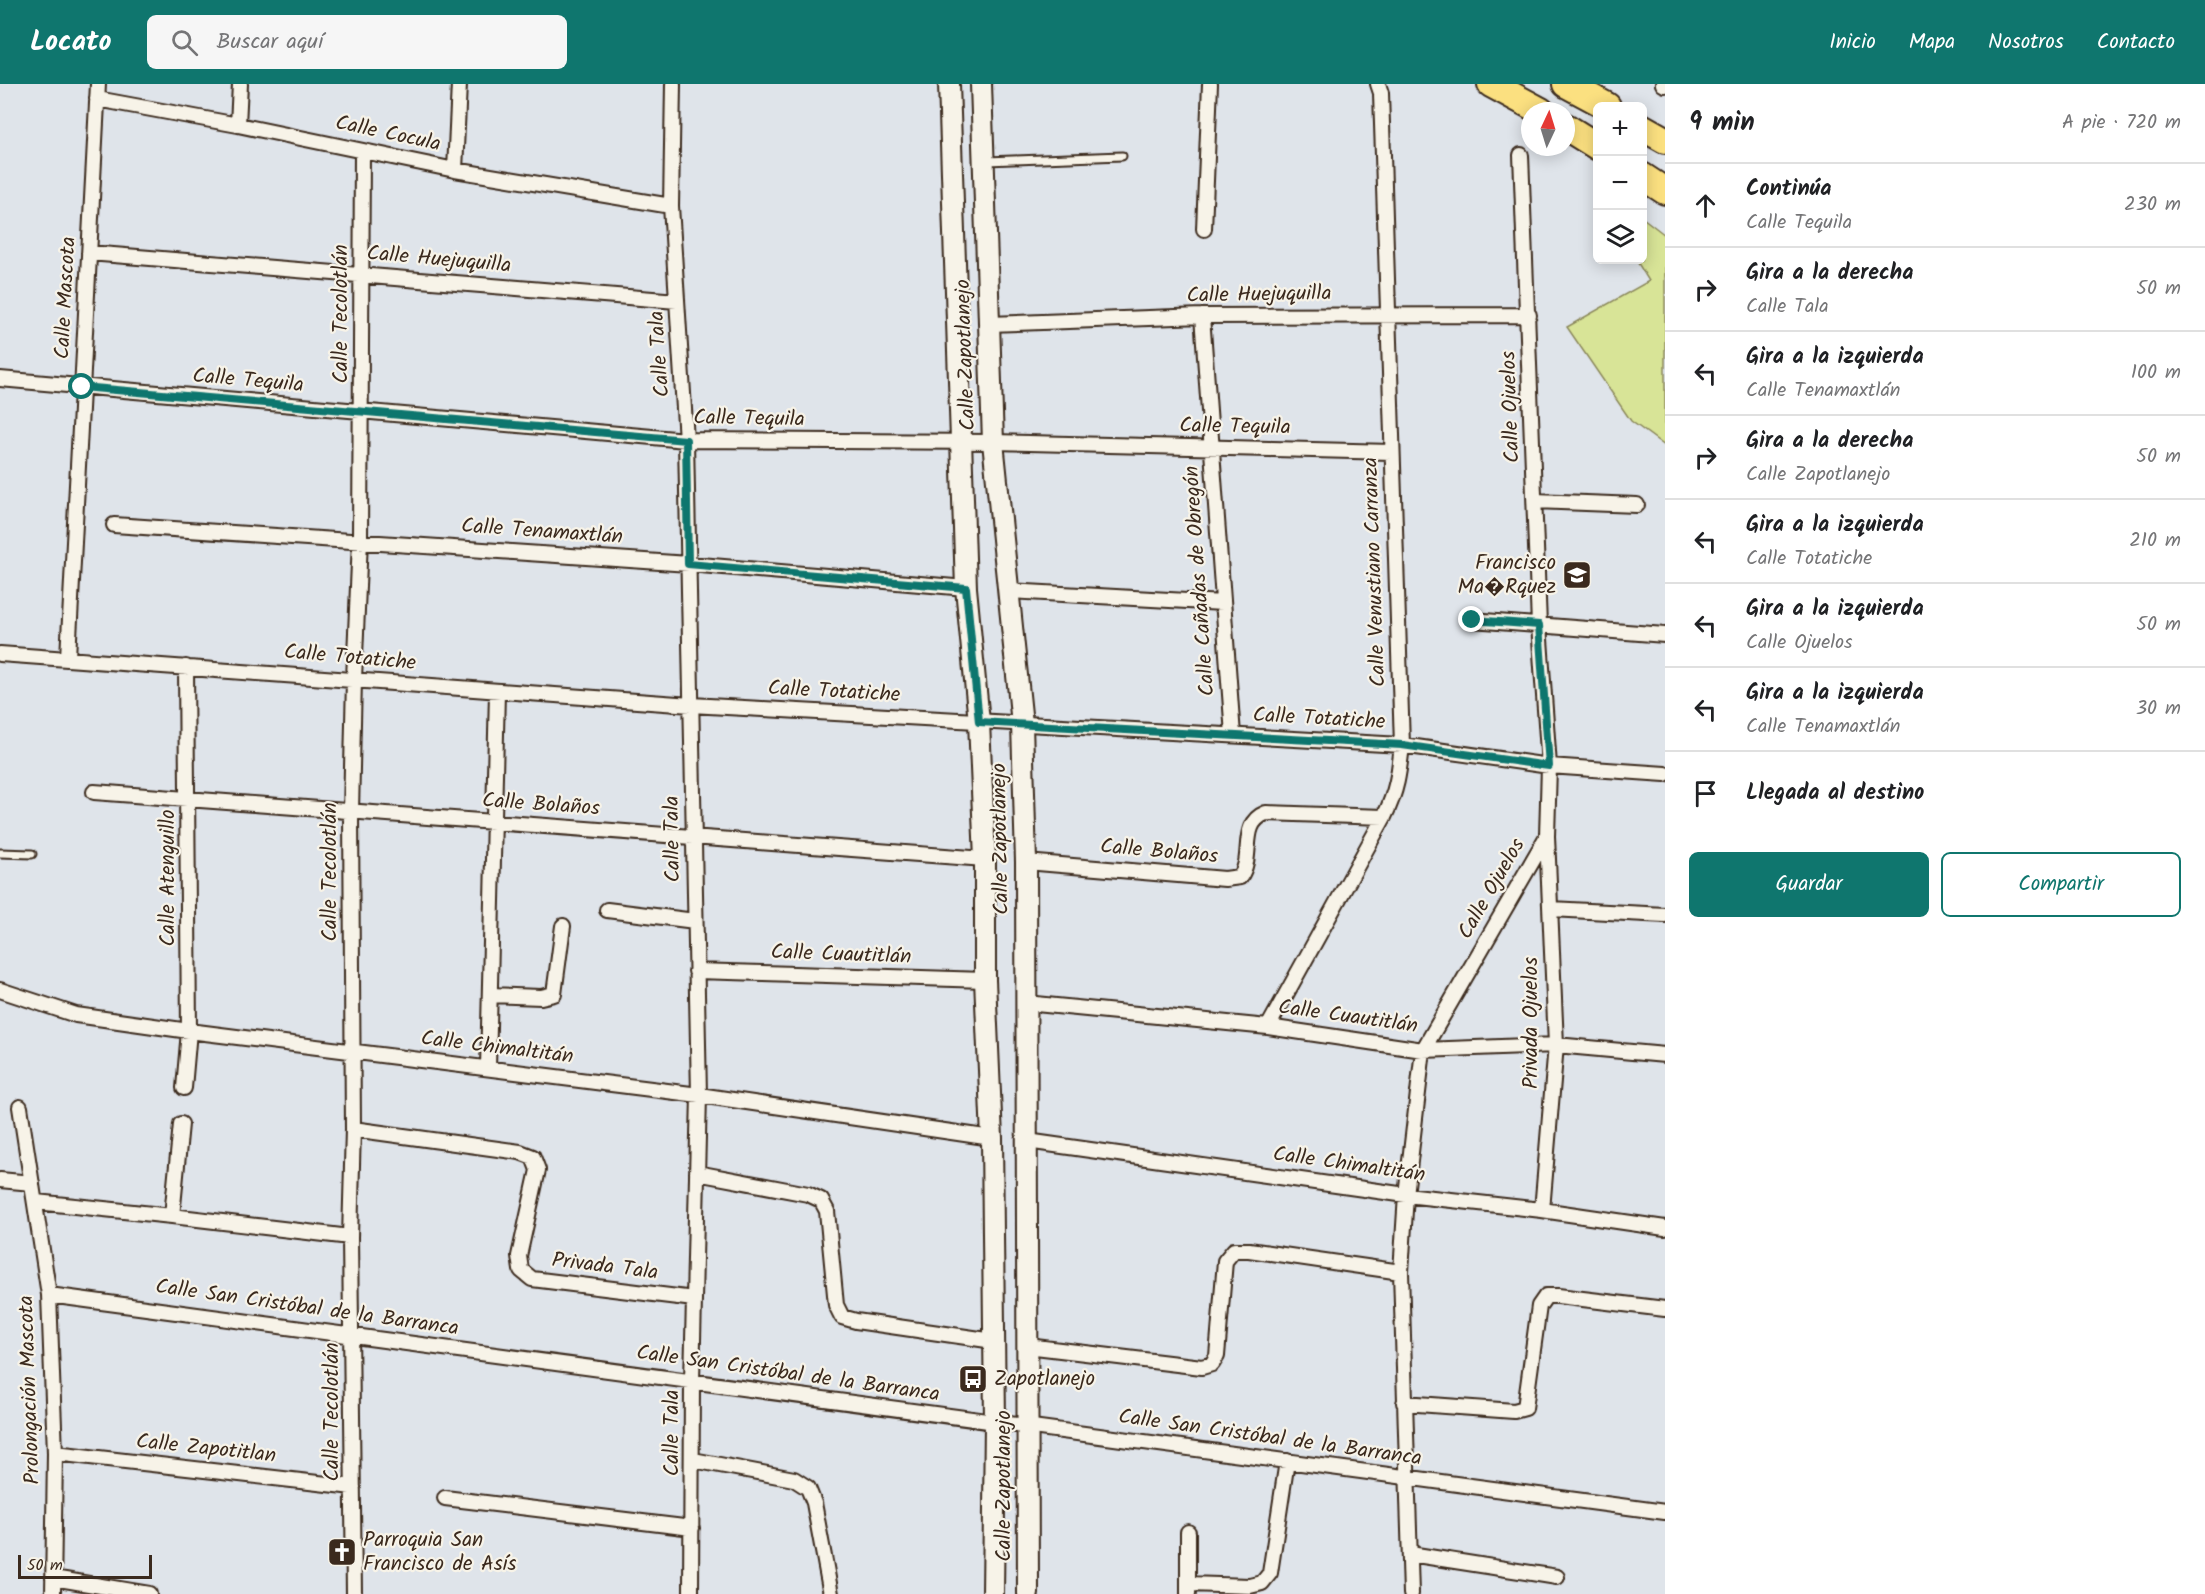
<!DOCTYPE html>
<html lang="es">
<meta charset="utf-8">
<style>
:root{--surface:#fff;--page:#f6f6f6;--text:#202124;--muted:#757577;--line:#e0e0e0;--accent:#0f766e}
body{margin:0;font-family:Kalam,sans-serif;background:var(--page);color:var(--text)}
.controls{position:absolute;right:18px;top:18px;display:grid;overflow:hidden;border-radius:9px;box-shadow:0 3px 15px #0003}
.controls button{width:54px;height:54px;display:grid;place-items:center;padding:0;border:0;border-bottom:2px solid var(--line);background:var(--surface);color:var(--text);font:30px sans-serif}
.compass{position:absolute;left:1521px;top:18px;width:54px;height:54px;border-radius:50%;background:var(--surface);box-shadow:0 3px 15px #0003;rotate:4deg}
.scale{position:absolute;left:18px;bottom:15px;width:134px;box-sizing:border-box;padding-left:6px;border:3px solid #3b2a1e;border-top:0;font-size:16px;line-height:21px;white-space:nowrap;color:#3b2a1e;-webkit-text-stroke:4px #f7f3e8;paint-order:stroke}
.stop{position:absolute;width:18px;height:18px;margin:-14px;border:4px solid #0f766e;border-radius:50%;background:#fff}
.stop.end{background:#0f766e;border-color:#fff;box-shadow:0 2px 6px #0008}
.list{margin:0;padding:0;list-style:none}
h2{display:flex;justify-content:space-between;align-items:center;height:78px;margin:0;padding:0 24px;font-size:26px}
h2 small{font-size:20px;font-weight:400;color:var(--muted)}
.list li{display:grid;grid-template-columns:39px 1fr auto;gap:18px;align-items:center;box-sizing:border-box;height:84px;padding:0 24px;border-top:2px solid var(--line)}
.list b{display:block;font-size:22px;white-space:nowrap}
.list p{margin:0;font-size:20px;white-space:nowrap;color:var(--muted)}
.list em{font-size:20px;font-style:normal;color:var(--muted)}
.actions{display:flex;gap:12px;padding:18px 24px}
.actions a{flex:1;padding:14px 0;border:2px solid var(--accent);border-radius:9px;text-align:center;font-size:21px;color:var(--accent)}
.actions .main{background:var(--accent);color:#fff}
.icon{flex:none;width:33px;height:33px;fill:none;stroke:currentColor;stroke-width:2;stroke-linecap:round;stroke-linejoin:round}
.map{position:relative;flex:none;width:1665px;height:1510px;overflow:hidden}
header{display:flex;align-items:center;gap:36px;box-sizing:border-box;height:84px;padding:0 30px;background:var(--accent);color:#fff}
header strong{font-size:28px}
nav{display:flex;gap:33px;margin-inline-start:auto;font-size:21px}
.search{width:420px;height:54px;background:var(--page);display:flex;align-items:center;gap:15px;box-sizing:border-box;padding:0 21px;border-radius:9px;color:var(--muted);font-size:22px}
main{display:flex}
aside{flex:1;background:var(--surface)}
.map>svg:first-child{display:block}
</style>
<header>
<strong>Locato</strong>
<div class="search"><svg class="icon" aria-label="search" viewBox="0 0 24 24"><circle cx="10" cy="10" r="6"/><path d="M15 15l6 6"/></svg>Buscar aquí</div>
<nav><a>Inicio</a><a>Mapa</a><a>Nosotros</a><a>Contacto</a></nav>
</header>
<main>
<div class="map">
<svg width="1665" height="1510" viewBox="0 0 1665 1510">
<rect width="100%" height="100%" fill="#dfe4ea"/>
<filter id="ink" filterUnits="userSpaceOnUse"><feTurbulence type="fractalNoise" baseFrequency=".0167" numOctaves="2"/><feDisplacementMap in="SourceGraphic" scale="12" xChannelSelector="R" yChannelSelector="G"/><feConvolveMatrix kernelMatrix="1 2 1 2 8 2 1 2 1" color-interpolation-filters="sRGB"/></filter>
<g filter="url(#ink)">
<path fill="#d8e497" stroke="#8a875a" stroke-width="1.5" d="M1643,134l22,17v211l-34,-25 -64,-94 82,-46 -13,-21h6z"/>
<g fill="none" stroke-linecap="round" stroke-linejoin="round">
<g stroke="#3b2a1e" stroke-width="11">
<path id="lane" d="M987,77l135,-5
M0,769l32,1"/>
</g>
<g stroke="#3b2a1e" stroke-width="18">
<path id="street" d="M673,0l-2,122 15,234 13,655 -7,286 -1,213
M1663,0l2,1
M97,15l141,26 217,45 216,36
M238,41l2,-41
M1521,71l18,470 10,141 -2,70 9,209 -14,165
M455,86l4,-86
M1204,145l6,-145
M89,169l588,48
M1202,232l31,419
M989,240l213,-8 327,-1
M0,295l686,61 307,2 399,10
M1535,417l102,4
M114,441l575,39 277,24
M1008,507l215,12
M1472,536l193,15
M0,570l691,51 711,40 147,21 116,8
M68,573l30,-573
M94,708l891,67
M1026,778l199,17 15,-2c15,-21 -2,-53 26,-64l118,4
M1551,825l114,6
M607,826l88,11
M696,887l289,9
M0,906l76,25 113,16 510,64 293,43
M490,911l51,2 13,-3 9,-68
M1026,919l242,24 155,23 133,-5 109,10
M1268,943l116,-210c13,-26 15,-44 18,-72l-21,-652 -3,-9
M488,984l9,-376
M184,1004l5,-57 -3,-364
M20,1023l29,188 6,158 -2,141
M353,1045l167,23 13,5 5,13 -19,86 2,14 11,9 162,20
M1027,1057l379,54 136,15 123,18
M697,1089l111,21 13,6 6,11 9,94 6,12 14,4 138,20
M0,1096l32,3
M36,1118l136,14 178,21
M172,1132l9,-92
M49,1211l1616,217
M1027,1262l175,21 10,-3 5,-8 8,-95 9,-11h15l152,22
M1404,1319l110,8 11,-3 14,-102 7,-10h12l107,13
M55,1369l298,34
M693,1376l101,19 14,9 6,15 17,91
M445,1414l247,30
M1410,1470l147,23
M53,1494l96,16
M1188,1500l62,2 12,-3 8,-10 17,-112
M354,1510l-4,-357 3,-108 -2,-317 3,-133 6,-139 2,-389
M1188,1510v-62
M1411,1510l-10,-322 5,-77 17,-145 124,-214"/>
</g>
<g stroke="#3b2a1e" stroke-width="24">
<path id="secondary" d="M949,0l17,504 13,134 6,137v121l7,158 3,285 -2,171
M981,0l12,358 29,282 4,138 2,732"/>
</g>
<g stroke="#3b2a1e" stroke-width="30">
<path id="highway" d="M1491,0l50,27
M1566,0l41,22
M1566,43l32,20
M1642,43l23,13
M1642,92l23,15"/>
</g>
<use href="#lane" stroke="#f7f3e8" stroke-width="7"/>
<use href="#street" stroke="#f7f3e8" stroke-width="14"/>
<use href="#secondary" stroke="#f7f3e8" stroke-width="20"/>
<use href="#highway" stroke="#fbe080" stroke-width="26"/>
</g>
</g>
<g fill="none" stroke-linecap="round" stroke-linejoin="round" filter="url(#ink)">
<path stroke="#0f766e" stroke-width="8" d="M82,303l604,53 2,124 278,24 13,134 423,23 147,21 -10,-141 -67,-5"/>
</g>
<defs>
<g id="school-square" transform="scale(1.5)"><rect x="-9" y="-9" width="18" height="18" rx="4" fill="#3b2a1e" stroke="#f7f3e8"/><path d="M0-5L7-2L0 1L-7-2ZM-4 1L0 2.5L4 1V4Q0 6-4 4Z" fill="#fff"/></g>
<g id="bus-square" transform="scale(1.5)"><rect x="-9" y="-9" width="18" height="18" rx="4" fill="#3b2a1e" stroke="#f7f3e8"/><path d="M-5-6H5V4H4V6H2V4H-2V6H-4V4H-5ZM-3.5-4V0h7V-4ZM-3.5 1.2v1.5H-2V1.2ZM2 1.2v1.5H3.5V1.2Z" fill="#fff"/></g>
<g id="church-square" transform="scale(1.5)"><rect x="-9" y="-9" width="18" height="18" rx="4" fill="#3b2a1e" stroke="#f7f3e8"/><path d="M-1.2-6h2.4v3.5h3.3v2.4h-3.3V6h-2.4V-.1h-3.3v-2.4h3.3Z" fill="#fff"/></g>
</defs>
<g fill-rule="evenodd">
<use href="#school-square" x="1577" y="491"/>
<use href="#bus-square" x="973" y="1295"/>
<use href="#church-square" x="342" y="1468"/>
</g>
<g text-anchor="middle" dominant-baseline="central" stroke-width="4.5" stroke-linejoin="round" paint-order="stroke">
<g font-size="21" fill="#3b2a1e" stroke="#f7f3e8">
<text transform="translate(388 50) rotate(12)">Calle Cocula</text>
<text transform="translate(439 176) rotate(5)">Calle Huejuquilla</text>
<text transform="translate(1259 211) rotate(-1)">Calle Huejuquilla</text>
<text transform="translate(66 214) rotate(-87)">Calle Mascota</text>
<text transform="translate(341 230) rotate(-90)">Calle Tecolotlán</text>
<text transform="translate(660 270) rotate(-94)">Calle Tala</text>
<text transform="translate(966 271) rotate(-92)">Calle Zapotlanejo</text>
<text transform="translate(248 297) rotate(5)">Calle Tequila</text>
<text transform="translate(1511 323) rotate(-92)">Calle Ojuelos</text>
<text transform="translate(749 335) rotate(1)">Calle Tequila</text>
<text transform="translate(1235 343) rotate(1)">Calle Tequila</text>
<text transform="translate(542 448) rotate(4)">Calle Tenamaxtlán</text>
<text transform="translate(1375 488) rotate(-92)">Calle Venustiano Carranza</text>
<text transform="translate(1200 497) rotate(-94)">Calle Cañadas de Obregón</text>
<text transform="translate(350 574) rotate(5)">Calle Totatiche</text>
<text transform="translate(834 608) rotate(3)">Calle Totatiche</text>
<text transform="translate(1319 635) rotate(3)">Calle Totatiche</text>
<text transform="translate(541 721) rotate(4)">Calle Bolaños</text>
<text transform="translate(673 755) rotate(-91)">Calle Tala</text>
<text transform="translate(1001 755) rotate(-91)">Calle Zapotlanejo</text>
<text transform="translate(1159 768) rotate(5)">Calle Bolaños</text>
<text transform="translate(330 788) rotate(-90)">Calle Tecolotlán</text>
<text transform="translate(168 794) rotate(-90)">Calle Atenguillo</text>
<text transform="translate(1492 805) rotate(-60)">Calle Ojuelos</text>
<text transform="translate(841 871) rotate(2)">Calle Cuautitlán</text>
<text transform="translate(1348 933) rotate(8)">Calle Cuautitlán</text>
<text transform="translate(1531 939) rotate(-90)">Privada Ojuelos</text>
<text transform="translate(497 964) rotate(7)">Calle Chimaltitán</text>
<text transform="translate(1349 1081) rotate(8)">Calle Chimaltitán</text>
<text transform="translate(605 1183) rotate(7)">Privada Tala</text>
<text transform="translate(307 1224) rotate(8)">Calle San Cristóbal de la Barranca</text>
<text transform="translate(788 1290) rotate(8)">Calle San Cristóbal de la Barranca</text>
<text transform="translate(30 1306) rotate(-92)">Prolongación Mascota</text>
<text transform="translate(332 1328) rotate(-90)">Calle Tecolotlán</text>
<text transform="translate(672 1349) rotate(-90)">Calle Tala</text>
<text transform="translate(1270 1354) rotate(8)">Calle San Cristóbal de la Barranca</text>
<text transform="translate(206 1365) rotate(6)">Calle Zapotitlan</text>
<text transform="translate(1004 1402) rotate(-90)">Calle Zapotlanejo</text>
</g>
<g font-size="21" fill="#3b2a1e" stroke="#f7f3e8" text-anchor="start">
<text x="1556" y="479" text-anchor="end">Francisco<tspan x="1556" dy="24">Ma�Rquez</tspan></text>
<text x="994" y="1295">Zapotlanejo</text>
<text x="363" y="1456">Parroquia San<tspan x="363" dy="24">Francisco de Asís</tspan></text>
</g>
</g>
</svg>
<div class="controls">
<button>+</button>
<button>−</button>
<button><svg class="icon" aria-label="layers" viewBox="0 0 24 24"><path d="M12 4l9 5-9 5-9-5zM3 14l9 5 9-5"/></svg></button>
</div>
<svg class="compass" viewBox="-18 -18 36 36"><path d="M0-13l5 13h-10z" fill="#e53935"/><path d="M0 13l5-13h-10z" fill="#757577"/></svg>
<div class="scale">50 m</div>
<div class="stop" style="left:82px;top:303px"></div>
<div class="stop end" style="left:1472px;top:536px"></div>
</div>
<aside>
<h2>9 min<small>A pie · 720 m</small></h2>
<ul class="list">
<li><svg class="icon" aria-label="ahead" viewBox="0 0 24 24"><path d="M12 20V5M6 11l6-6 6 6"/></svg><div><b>Continúa</b><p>Calle Tequila</p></div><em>230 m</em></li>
<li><svg class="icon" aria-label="right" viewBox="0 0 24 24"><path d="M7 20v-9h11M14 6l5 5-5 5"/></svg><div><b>Gira a la derecha</b><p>Calle Tala</p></div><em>50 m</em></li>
<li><svg class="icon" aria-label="left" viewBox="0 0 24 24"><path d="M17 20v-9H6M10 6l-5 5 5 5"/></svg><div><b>Gira a la izquierda</b><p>Calle Tenamaxtlán</p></div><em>100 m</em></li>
<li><svg class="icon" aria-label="right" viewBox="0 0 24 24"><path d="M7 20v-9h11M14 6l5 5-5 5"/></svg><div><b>Gira a la derecha</b><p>Calle Zapotlanejo</p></div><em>50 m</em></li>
<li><svg class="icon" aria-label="left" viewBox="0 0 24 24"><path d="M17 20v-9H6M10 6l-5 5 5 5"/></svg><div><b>Gira a la izquierda</b><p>Calle Totatiche</p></div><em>210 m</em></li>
<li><svg class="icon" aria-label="left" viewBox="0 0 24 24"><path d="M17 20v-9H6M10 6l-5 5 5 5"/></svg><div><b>Gira a la izquierda</b><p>Calle Ojuelos</p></div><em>50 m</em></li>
<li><svg class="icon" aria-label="left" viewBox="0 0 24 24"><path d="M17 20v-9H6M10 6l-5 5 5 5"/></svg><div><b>Gira a la izquierda</b><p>Calle Tenamaxtlán</p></div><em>30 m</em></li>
<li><svg class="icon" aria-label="arrive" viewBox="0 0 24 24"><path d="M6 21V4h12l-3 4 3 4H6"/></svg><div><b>Llegada al destino</b></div></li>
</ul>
<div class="actions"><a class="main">Guardar</a><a>Compartir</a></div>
</aside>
</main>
